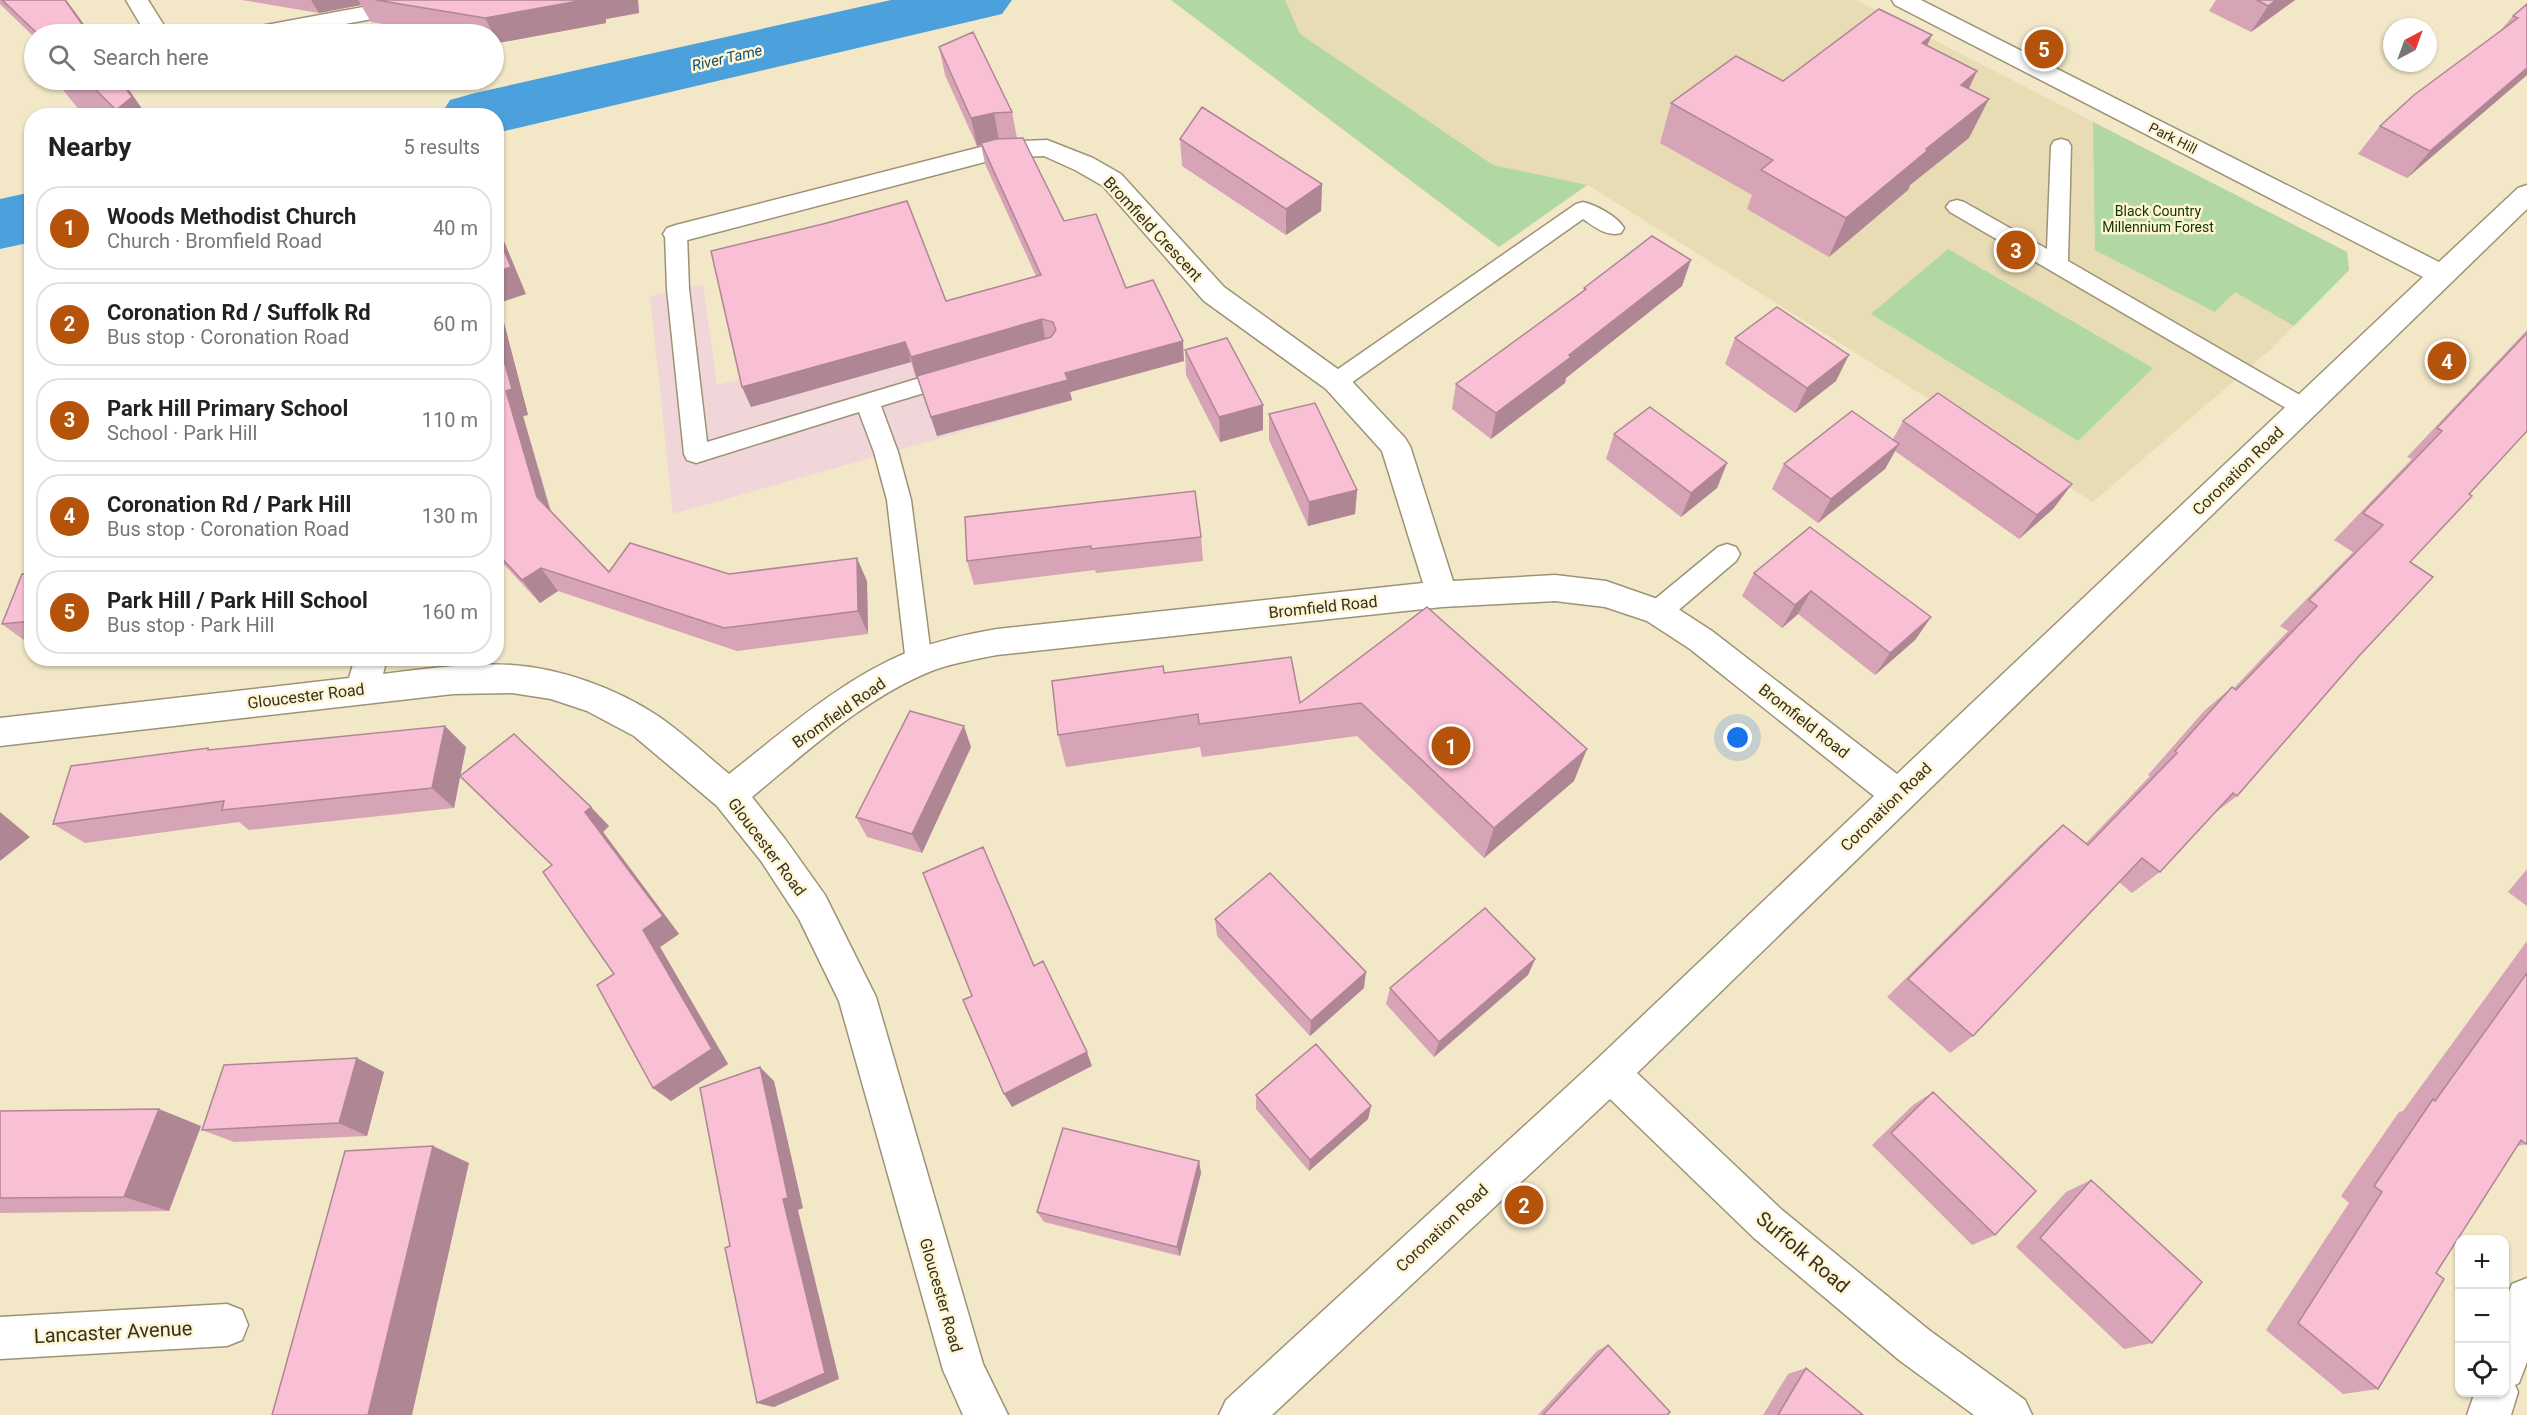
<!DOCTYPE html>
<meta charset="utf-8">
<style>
:root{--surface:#fff;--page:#f2f2f2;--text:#222;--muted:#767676;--line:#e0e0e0;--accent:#b45309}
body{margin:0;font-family:Roboto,sans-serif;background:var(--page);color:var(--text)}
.controls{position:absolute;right:18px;bottom:18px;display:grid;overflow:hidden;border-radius:12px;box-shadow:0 2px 4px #0004}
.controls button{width:54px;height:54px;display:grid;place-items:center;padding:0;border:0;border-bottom:2px solid var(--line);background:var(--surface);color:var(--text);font:30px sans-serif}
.compass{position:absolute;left:2383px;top:18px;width:54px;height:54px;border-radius:50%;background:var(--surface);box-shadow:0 2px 4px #0004;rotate:41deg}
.you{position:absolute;left:1738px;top:738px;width:21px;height:21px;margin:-15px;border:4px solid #fff;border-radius:50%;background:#1a73e8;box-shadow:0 0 0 9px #1a73e833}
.badge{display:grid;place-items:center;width:39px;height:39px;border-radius:50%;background:var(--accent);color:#fff;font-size:20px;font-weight:700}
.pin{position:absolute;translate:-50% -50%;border:3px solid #fff;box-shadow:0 2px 6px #0006}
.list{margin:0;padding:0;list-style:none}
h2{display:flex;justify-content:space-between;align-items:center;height:78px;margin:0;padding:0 24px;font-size:26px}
h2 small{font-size:20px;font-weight:400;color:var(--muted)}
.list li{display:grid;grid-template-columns:39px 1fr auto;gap:18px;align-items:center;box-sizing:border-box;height:84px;margin:0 12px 12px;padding:0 12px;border:2px solid var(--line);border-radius:24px}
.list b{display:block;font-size:22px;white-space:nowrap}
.list p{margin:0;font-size:20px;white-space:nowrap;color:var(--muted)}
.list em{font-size:20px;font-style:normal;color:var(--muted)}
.icon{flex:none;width:33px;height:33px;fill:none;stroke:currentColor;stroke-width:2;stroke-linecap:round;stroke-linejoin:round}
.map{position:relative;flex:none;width:2527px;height:1415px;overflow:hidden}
.search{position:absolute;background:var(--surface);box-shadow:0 2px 4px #0004;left:24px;top:24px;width:480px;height:66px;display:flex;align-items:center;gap:15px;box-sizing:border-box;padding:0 21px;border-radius:33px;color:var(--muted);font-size:22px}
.panel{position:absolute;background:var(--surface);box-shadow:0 2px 4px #0004;left:24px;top:108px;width:480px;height:558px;border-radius:24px}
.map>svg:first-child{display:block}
</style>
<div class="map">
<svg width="2527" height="1415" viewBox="0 0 2527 1415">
<rect width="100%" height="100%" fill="#f2e7c6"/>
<path fill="#e8dcb4" d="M1171,0h685l491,252 2,18 -78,79 -178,153 -505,-317 -89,62z"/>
<path fill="#f1d6d9" d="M703,285l14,100 287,-75 50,47 18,44 -399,113 -23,-218z"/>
<path fill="#b1d8a2" d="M1171,0h114l15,34 193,131 94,20 -88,62z
M2093,122l254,130 2,18 -55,56 -59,-34 -20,20 -120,-62z
M1948,249l205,119 -75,73 -207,-127z"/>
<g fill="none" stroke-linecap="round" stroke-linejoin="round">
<path fill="#4ca0dc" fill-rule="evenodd" d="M891,0h121l-10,14 -506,119v-17h-56l10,-16 25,-7z
M32,192v50l-32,7v-50z"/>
<g stroke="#9d9375" stroke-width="3">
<path id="lane" d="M2061,139l7,2 3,5 -3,115 244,141 4,6 -4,6 -8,3 -8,-3 -346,-202 -4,-5 4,-5 7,-2 7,2 83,47 4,-103 3,-5z
M1583,202c13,3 34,14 41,26l-3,5c-15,4 -26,-6 -38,-14l-239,169 -8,3 -8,-3 -4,-6 4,-6 248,-172z
M676,227l8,2 3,5 2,55 18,153 249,-75 8,2 4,6 -4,6 -83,25 17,46 13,48 21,163 -4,8 -9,3 -9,-3 -4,-8 -19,-163 -13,-48 -15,-40 -163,51 -9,-3 -3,-6 -17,-165 -2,-55 3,-5z
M1727,544l9,3 4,7 -4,7 -69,59 -9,3 -9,-3 -4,-8 4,-8 69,-57z"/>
</g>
<g stroke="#9d9375" stroke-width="3">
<path id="street" d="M126,0h22l17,27 5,2 3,5h-27z
M401,0h48l-3,5 -8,2 -148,27h-47l4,-5 8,-2z
M1892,0h29l518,262 79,-74 9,-3v24l-890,864 145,137 147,120 96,70 7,15h-58l-75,-55 -145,-122 -144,-139 -338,316h-53l7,-15 370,-340 278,-264 -184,-147 -43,-28 -42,-14 -50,-6 -113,6 -445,48c-21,4 -43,8 -63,15 -69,27 -126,81 -182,127l33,42 40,56 51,102 107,367 25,51h-45l-20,-45 -104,-369 -40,-82 -38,-58 -44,-55 -83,-70 -47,-25 -36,-12 -39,-6 -59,1 -453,52v-28l349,-40 6,-20h32l-4,16c42,-5 85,-11 128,-9 50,3 106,24 147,51 25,17 48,39 71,58 56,-44 112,-94 179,-122 29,-11 59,-18 89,-23l426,-46 -41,-132 -56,-62 -122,-88 -101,-115 -28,-16 -31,-14 -44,2 -324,85 -9,-3 -4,-6 4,-6 9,-3 324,-83 47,-2 46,18 28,16 103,113 122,88 59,63 5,8 43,135 102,-6 51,6 63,22 43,28 185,143 526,-497 -528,-272z
M2527,1278v84l-8,21 -4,2 3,7 -7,23h-44l8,-23h29v-88l8,-20z
M227,1304l15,6 6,15 -6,15 -15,6 -227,13v-42z"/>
</g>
<use href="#lane" fill="#fff" fill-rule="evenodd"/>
<use href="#street" fill="#fff" fill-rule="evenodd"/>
</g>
<path fill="#d6a4b6" d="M0,0h66l25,34h-57v3l-34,-33z
M242,0h396l1,13 -33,6v4l-108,20 -4,-1v-8h-46l-77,-12 -10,-17 -42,8z
M2216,0h79l-44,32 -42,-21z
M2527,4v71l-120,103 -49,-24 22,-28 121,-96 12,-14z
M1927,45l50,26 -8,18v49l-59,47 -2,5 -79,67 -82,-48 5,-14 -92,-52 11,-40 112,-22z
M939,47l73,65 5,26 47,83 62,67 58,73 -114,31 2,8 -135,36 -20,-59h-1l-5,-15 -160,45 72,-183 123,77 90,-25 -51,-112 -4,-20 -4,2 -32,-71z
M55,80h67l25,36h-31l-2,-3 -34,-2z
M1180,139l142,45 -1,27 -35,24 -104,-69z
M1682,286l-116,92 -1,5 -74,56 -39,-30 4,-25 128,-93v-3z
M496,309l7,10 25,96 -5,1 28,95 58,61 120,2 138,7 1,53 -131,17 -179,-60 -18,12 -44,-47z
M2527,330v103l-1,-1 -57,62 -59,68 -51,94 -122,140 -25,19 -52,57 -28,21 -13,-11 -146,154 -23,17 -63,-56 152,-151 24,-21 23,18 64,-67 -2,-1 56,-64 28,-24 2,1 54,-57 -8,-5 73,-74 -19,-12 78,-81 -5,-2z
M1735,338l101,43 -41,32 -70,-49z
M1185,350l78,80 -43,12 -34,-67z
M1269,414l88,76 -2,24 -47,12 -39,-86z
M1903,421l169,63 -19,25 -34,30 -124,-88 -10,18 -67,54 -46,-34 12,-25 109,-25z
M1614,434l113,29 -10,25 -36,29 -75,-58z
M965,517l236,20 2,24 -107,12 -1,-3 -121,15 -7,-24z
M32,573v73l-30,-22z
M1754,573l177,44 -16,23 -40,35 -77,-61 -16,14 -40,-32z
M1427,607l147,174 -90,77 -127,-122 -155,21 -2,-10 -134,20 -8,-32 106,-62 136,30z
M466,747l-6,29 149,50 -6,6 76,102 -19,13 68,117 -57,37 -18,-13 -39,-114 -62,-109 -92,-89 -6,32 -205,22 -10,-8 -154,21 -32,-19 155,-76 3,2z
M971,747l-49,106 -55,-16 -11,-20z
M2527,869v37l-19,-14z
M1215,919l149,69 -54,48 -93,-100z
M2527,941v201l-1,2 -9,2 -81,127 -58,116 -35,5 -77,-64 83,-127 -8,-7 58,-84 4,-1z
M1535,959l-7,16 -94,82 -48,-53 4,-16z
M384,1072l-17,64 -133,6 -32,-12z
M1933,1092l62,143 -23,10 -100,-100 41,-40z
M1256,1095l115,11 -3,13 -59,52 -53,-62z
M0,1111l201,15 -32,85 -169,2z
M1199,1161l2,12 -21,83 -136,-34 -7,-10z
M2091,1180l61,163 -28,6 -108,-102 50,-55z
M1608,1345l59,70h-129l59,-64z
M1806,1368l57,47h-100l25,-41z"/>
<path fill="#ae8694" d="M65,0h1l9,12 16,22h-2z
M311,0h47l3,5 -42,8z
M584,0h54l1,13 -33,6v4l-108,20 -13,-25z
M2276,0h19l-44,32 17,-26z
M1932,35l-18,39 8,-31z
M2527,68v7l-120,103 23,-27z
M1977,71l-19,39 3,-25z
M120,80h2l25,36h-26l-5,-6z
M1989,99l-20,39 -59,47 -2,5 -79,67 17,-39 80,-69z
M994,113l5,27 -22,6 -6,-28z
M1322,184l-1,27 -35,24v-26z
M496,222l30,72 -30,10z
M1691,260l-9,26 -116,92 -1,5 -74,56 5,-26z
M496,309l7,10 25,96 -5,1 30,105 -16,-24 -31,-106 -10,-60z
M1042,319l3,20 -129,38 -5,-20z
M1183,341l1,20 -114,31 2,8 -135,36 -6,-19 134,-44z
M905,342l6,20 -160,45 -9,-20z
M1849,355l-13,26 -41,32 12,-25z
M1263,405v25l-43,12 -1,-25z
M1899,444l-14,25 -67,54 13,-24z
M1727,463l-10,25 -36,29 10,-24z
M2072,484l-19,25 -34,30 18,-24z
M1357,490l-2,24 -47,12 1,-24z
M857,558l10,23 1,53 -10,-23z
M541,568l17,23 -18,12 -18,-23z
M1811,591l-13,23 -16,14 13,-23z
M1931,617l-16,23 -40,35 15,-22z
M445,726l21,21 -12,61 -22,-20z
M964,726l7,21 -49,106 -10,-19z
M1587,749l-13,32 -90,77 10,-30z
M591,807l18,19 -6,6 76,102 -19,13 68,117 -57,37 -18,-13 -10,-158 -58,-118z
M0,812l30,25 -30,24z
M1535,959l-7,16 -94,82 5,-15z
M1366,972l-2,16 -54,48 1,-15z
M1087,1052l5,14 -80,41 -8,-13z
M357,1058l27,14 -17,64 -28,-13z
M760,1067l14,14 29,127 -5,2 41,169 -65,28 -17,-4 26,-204z
M1371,1106l-3,13 -59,52 1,-11z
M159,1109l42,17 -32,85 -45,-14z
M433,1146l36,17 -57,252h-44z
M1199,1161l2,12 -21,83 -3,-9z"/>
<path fill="#f9bfd4" stroke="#ae8694" stroke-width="1.5" d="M2,0h63l24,34h-51z
M376,0h208l-99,18z
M2257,0h19l-8,6z
M2527,4v64l-97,83 -50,-25 34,-31 104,-77 -5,-2z
M1879,9l53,26 -10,8 55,28 -16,14 28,14 -63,50 1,2 -81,67 -85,-48 12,-10 -102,-57 65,-47 47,25z
M973,32l39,80 -18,1 -23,5 -32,-71z
M55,80h65l12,17 -16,13 -22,-22 -35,-3z
M1202,107l120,77 -36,25 -106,-70z
M1023,138l41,83 32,-7 30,74 27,-8 30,61 -118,32 3,7 -137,37 -14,-41 134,-39 5,-7 -3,-8 -11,-3 -131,38 -6,-15 -163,45 -31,-136 112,-27 84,-23 39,100 95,-26 -60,-132 15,-4z
M496,232l15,35 -15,5z
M1652,236l39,24 -122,95 2,2 -75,56 -40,-29 130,-95 -2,-1z
M1777,307l72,48 -42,33 -72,-50z
M496,332l16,57 -6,2 31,106 72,75 21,-29 99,31 128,-16 1,53 -134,17 -183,-60 -19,12 -26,-28z
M2527,333v98l-58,63 3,2 -62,66 23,15 -74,79 -122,140 -4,-3 -73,79 -18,-14 -169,178 -65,-57 155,-154 25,20 89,-92 -2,-2 57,-64 4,3 81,-84 -8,-6 74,-75 -20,-12 79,-82 -5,-3z
M1227,338l36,67 -44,12 -34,-67z
M1938,393l134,91 -35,31 -134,-94z
M1315,403l42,87 -48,12 -40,-88z
M1650,407l77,56 -36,30 -77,-59z
M1852,411l47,33 -68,55 -47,-35z
M1195,491l6,46 -110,12v-3l-124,15 -2,-44z
M1810,527l121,90 -41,36 -79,-62 -16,14 -41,-32z
M32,573v48l-30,3 20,-50z
M1427,607l160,142 -93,79 -133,-125 -162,21 -1,-10 -140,21 -6,-54 111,-15 1,7 127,-16 9,46z
M910,711l54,15 -52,108 -56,-17z
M445,726l-13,62 -210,22 2,-9 -171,23 18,-58 137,-18v2z
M514,734l77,73 -6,5 78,104 -20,14 69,119 -59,39 -56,-103 17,-11 -71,-102 9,-7 -92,-89z
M983,847l51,119 9,-5 44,91 -83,42 -41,-94 9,-4 -49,-123z
M1270,873l96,99 -55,49 -96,-102z
M1485,908l50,51 -96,83 -49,-54z
M2527,973v169l-1,2 -5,-4 -85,133 8,6 -66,110 -80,-66 84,-131 -8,-6 59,-87 2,2z
M1316,1044l55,62 -61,54 -54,-65z
M357,1058l-18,65 -137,7 22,-65z
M760,1067l28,131 -5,1 42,174 -68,30 -32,-155 5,-2 -30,-158z
M1933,1092l103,99 -41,44 -104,-102z
M159,1109l-35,88 -124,1v-87z
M1063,1128l136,33 -22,86 -140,-35z
M433,1146l-65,269h-96l73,-264z
M2091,1180l111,102 -50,61 -112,-105z
M1608,1345l62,67 -3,3h-124z
M1806,1368l57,47h-85z"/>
<g text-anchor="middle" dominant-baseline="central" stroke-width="5" stroke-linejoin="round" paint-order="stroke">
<g font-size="14" fill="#343023" stroke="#fff5d3">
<text transform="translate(2173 138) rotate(27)">Park Hill</text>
</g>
<g font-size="14" fill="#103400" stroke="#fff5d3">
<text x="2158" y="211">Black Country<tspan x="2158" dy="16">Millennium Forest</tspan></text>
</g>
<g font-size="15" font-style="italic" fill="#125179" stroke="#fff5d3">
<text transform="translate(727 58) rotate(-13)">River Tame</text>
</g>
<g font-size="16" fill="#343023" stroke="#fff5d3">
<text transform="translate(1153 229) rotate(47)">Bromfield Crescent</text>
<text transform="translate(2238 471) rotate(-44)">Coronation Road</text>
<text transform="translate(1323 607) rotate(-6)">Bromfield Road</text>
<text transform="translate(306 696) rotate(-7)">Gloucester Road</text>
<text transform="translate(839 713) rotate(-35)">Bromfield Road</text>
<text transform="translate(1804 721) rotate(38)">Bromfield Road</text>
<text transform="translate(1886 807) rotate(-44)">Coronation Road</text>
<text transform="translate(767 847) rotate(53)">Gloucester Road</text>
<text transform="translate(1442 1228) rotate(-43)">Coronation Road</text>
<text transform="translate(941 1295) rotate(74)">Gloucester Road</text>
</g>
<g font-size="20" fill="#343023" stroke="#fff5d3">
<text transform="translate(1803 1252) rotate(40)">Suffolk Road</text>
<text transform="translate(113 1332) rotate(-3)">Lancaster Avenue</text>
</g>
</g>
</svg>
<div class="controls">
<button>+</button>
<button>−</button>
<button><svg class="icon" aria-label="locate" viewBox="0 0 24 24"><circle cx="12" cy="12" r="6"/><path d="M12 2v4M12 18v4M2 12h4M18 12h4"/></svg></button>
</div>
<svg class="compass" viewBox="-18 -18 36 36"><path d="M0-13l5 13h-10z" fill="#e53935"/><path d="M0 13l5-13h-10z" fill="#767676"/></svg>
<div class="you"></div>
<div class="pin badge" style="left:1451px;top:746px">1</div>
<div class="pin badge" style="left:1524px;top:1205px">2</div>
<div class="pin badge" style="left:2016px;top:250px">3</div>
<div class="pin badge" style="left:2447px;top:361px">4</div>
<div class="pin badge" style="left:2044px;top:49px">5</div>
<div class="search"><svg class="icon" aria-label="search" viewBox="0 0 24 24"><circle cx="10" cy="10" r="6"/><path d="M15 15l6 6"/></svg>Search here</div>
<section class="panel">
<h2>Nearby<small>5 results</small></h2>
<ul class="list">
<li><span class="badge">1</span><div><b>Woods Methodist Church</b><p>Church · Bromfield Road</p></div><em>40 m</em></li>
<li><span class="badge">2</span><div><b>Coronation Rd / Suffolk Rd</b><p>Bus stop · Coronation Road</p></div><em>60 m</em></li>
<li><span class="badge">3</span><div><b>Park Hill Primary School</b><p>School · Park Hill</p></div><em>110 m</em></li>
<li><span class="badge">4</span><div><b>Coronation Rd / Park Hill</b><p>Bus stop · Coronation Road</p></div><em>130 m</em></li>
<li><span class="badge">5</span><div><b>Park Hill / Park Hill School</b><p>Bus stop · Park Hill</p></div><em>160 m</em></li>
</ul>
</section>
</div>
